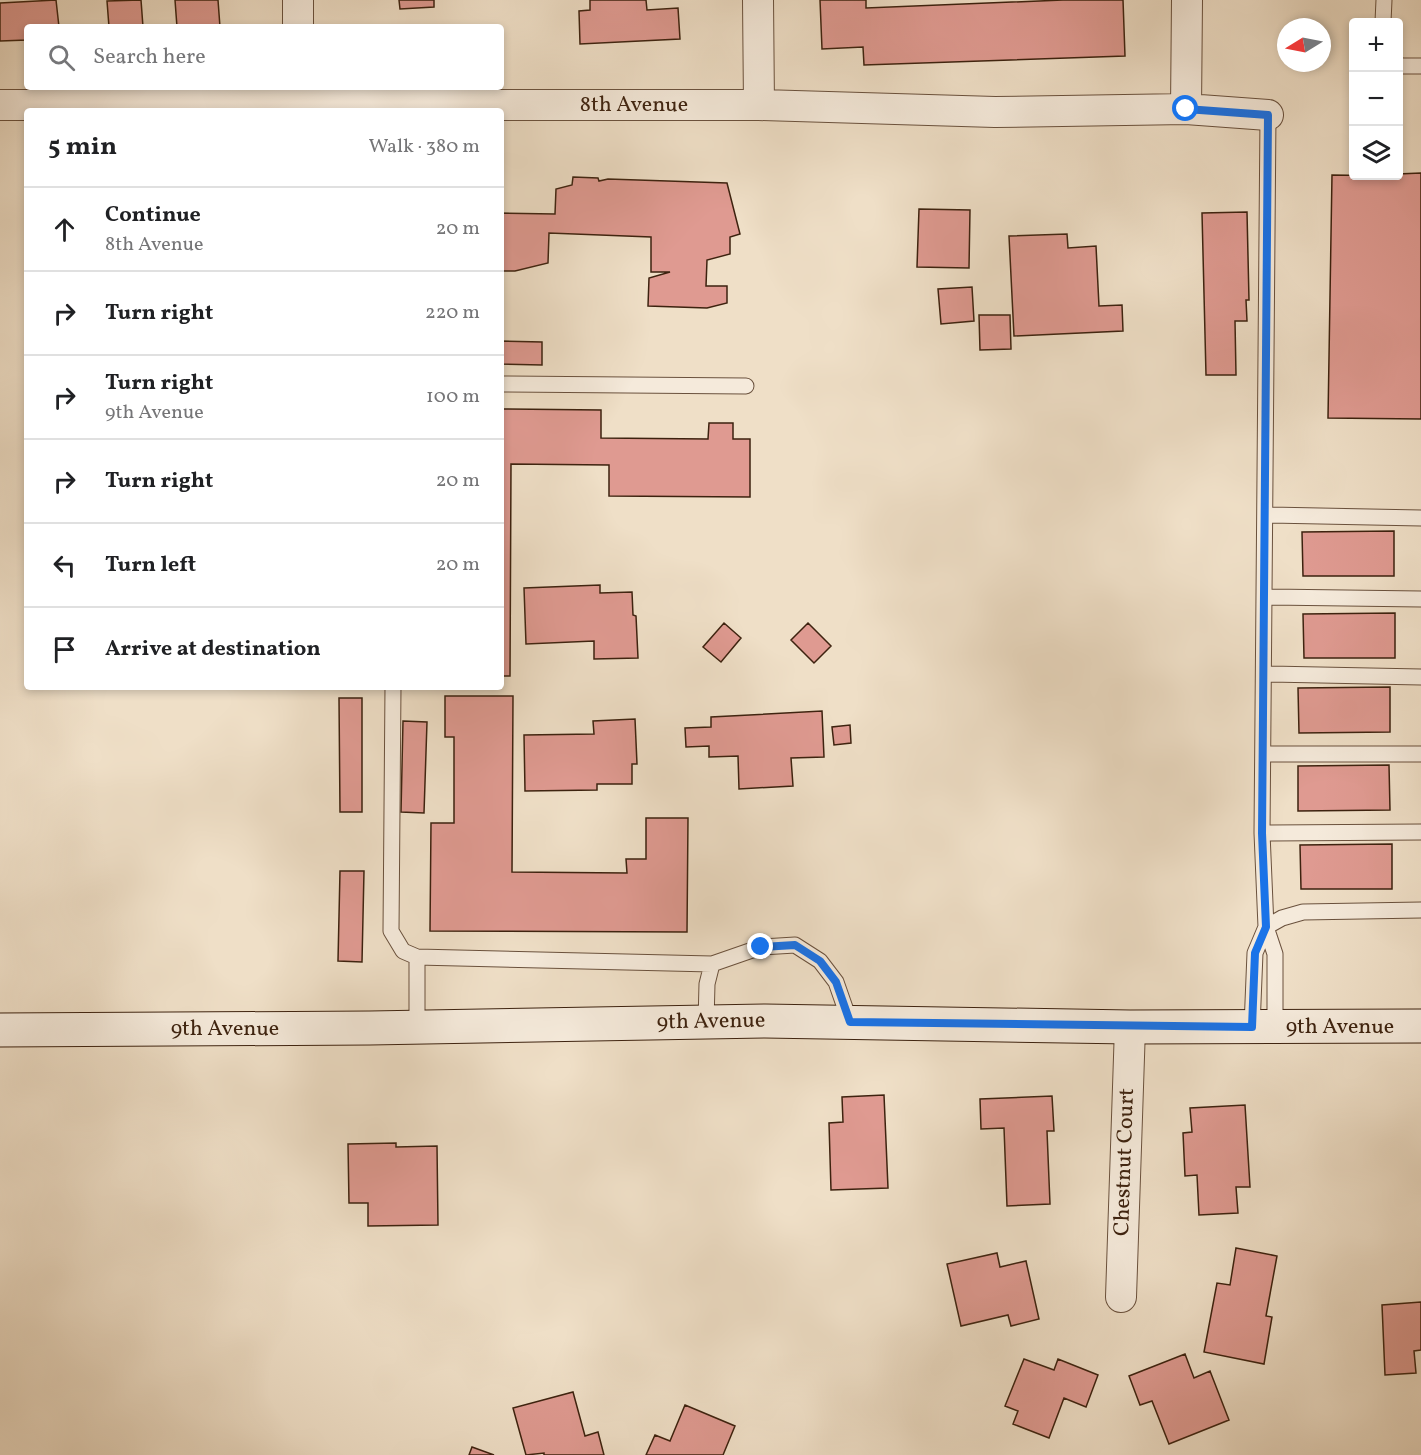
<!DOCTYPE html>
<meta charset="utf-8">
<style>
:root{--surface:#fff;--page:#f2f2f2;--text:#202124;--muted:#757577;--line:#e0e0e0}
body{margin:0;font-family:Vollkorn,serif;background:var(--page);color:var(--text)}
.controls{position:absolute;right:18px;top:18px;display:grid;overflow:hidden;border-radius:6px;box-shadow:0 3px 9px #0003}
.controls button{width:54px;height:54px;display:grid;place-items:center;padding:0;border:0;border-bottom:2px solid var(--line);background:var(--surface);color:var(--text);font:30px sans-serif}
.compass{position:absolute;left:1277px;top:18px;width:54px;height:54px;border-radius:50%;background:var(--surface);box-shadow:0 3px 9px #0003;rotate:260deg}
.stop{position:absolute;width:18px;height:18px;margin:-14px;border:4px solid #1a73e8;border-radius:50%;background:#fff}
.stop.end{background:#1a73e8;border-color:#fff;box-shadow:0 2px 6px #0008}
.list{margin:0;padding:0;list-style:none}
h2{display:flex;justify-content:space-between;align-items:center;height:78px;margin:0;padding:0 24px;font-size:26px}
h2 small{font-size:20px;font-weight:400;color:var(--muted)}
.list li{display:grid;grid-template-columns:39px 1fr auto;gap:18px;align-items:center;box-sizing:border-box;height:84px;padding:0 24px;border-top:2px solid var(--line)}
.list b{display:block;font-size:22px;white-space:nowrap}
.list p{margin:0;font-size:20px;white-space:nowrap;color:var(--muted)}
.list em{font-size:20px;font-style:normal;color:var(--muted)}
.icon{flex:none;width:33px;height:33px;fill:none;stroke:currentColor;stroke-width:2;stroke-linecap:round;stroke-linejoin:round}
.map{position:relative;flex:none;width:1421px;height:1455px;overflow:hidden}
.search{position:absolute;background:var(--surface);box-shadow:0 3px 9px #0003;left:24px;top:24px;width:480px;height:66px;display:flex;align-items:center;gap:15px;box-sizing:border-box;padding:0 21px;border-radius:6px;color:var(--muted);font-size:22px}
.panel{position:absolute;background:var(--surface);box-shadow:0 3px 9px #0003;left:24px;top:108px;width:480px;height:582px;border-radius:6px}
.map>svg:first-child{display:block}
</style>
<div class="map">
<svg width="1421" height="1455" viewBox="0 0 1421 1455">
<rect width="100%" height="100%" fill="#efdfc7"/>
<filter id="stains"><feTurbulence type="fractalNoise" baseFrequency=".00333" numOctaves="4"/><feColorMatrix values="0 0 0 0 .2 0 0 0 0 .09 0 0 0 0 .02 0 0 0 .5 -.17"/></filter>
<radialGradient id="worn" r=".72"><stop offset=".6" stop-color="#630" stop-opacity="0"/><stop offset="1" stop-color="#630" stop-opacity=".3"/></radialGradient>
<path fill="#df9a91" stroke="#3d220f" stroke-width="1.5" d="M56,0l3,27h-32v13l-27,1v-38z
M141,0l2,27h-34l-2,-26z
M175,0h43l2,27h-43z
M399,0h35v7l-34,2z
M590,0h56l1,10 31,-2 2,31 -100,5 -1,-33 11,-1z
M820,0h46v8l197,-8h60l2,56 -261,9 -1,-18 -41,2z
M1421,173v246l-93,-1 4,-243 66,1v-2z
M573,177l25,1 1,3 9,-2 119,4 13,51 -10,3v17l-23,6 -1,26h21v17l-20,5 -59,-2 1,-28 21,-6h-19v-35l-102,-4 -1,30 -33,8h-14v-58l54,1 1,-25 16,-4z
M919,209l51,1 -1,58 -52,-1z
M1247,212l2,88h-3l1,21h-12l1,54h-30l-4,-162z
M1067,234l1,14 28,-2 3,60 23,-1 1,26 -109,5 -5,-100z
M972,287l2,34 -33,3 -3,-35z
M979,315h31l1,34 -31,1z
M501,341l41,1v23l-41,-1z
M501,409l100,1v28l107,1 1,-16h24v16h17v58l-141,-1v-31l-98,-1 -1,212h-9z
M1394,531v45h-91l-1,-44z
M600,585v8l32,-1 1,23 3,1 2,42 -44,1v-18l-68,3 -2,-56z
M1395,613v45h-91l-1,-44z
M724,623l17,15 -20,24 -18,-15z
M808,623l23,23 -17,17 -23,-23z
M1390,687v45l-91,1 -1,-45z
M445,696h68l-1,176 115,1 -1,-14h20v-41h42l-1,114 -257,-1 1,-108h23v-86h-9z
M339,698h23v114h-22z
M822,711l2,46 -33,1 2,28 -54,3 -1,-33 -29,1v-11l-23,1 -1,-19 26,-1v-10z
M635,719l2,45h-5v20h-35v6l-72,1 -1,-56 70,-1 -1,-13z
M403,721l24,1 -3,91 -23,-1z
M850,725l1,18 -17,2 -2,-18z
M1389,765l1,45 -92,1v-45z
M1392,844v45h-91l-1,-44z
M340,871h24l-2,91 -24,-1z
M884,1095l4,93 -57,2 -2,-67 14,-1 -1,-25z
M1052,1096l2,35h-7l3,73 -43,2 -3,-78 -23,1 -1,-30z
M1245,1105l5,82h-14l2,26 -39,2 -2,-40 -12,1 -2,-43 9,-1 -2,-24z
M396,1143v4l41,-1 1,79 -70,1v-23h-19l-1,-59z
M1236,1248l41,8 -11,60 6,1 -8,47 -60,-12 13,-69 13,2z
M997,1253l3,14 26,-6 13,58 -28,7 -3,-11 -47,11 -14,-62z
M1421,1302v48l-7,1 2,22 -31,2 -3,-70z
M1185,1354l9,24 16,-7 19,49 -60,24 -17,-43 -12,4 -11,-29z
M1024,1359l30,11 4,-11 40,16 -12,32 -22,-9 -15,40 -36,-14 5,-13 -13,-5z
M573,1392l12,44 13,-4 6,23h-60v-2l-18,2 -13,-47z
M685,1405l50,21 -12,29h-77l9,-20 15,6z
M472,1447l22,8h-25z"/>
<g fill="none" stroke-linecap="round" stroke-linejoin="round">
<g stroke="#6a513d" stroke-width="17">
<path id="lane" d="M1383,22l1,-22
M1398,64l3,2h20
M1268,115l-6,718 4,94 16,-9 21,-6 118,-2
M501,384l245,2
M1266,515l155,3
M1265,597l156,2
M1264,674l157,3
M393,687l-2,244 12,20 14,6 295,7
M1263,754h158
M1262,833l159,-1
M417,957v70
M706,1022l1,-38 5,-20 49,-17 34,-2 25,16 16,21 14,40
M1252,1027l3,-74 11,-26 9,27v73"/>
</g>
<g stroke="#6a513d" stroke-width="32">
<path id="street" d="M298,0v27
M758,0l1,105
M0,105h759l236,7 191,-3 82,6
M1186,109l1,-109
M1121,1297l9,-270"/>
</g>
<g stroke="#3d220f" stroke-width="35">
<path id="secondary" d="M0,1030l370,-2 395,-7 365,6 291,-1"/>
</g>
<use href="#lane" stroke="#f5eadb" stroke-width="15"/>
<use href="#street" stroke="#f5eadb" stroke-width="30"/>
<use href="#secondary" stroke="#f5eadb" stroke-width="33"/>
</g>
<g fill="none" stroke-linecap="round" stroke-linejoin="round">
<path stroke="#1a73e8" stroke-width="8" d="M761,947l34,-2 25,16 16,21 14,40 402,5 3,-74 11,-26 -4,-94 6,-718 -82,-6"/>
</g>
<g text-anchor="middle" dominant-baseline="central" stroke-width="5" stroke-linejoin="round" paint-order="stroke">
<g font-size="22" fill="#3d220f" stroke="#f5eadb">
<text x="634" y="105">8th Avenue</text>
<text transform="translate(711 1022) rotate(-1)">9th Avenue</text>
<text x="1340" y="1027">9th Avenue</text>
<text x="225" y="1029">9th Avenue</text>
<text transform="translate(1125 1162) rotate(-88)">Chestnut Court</text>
</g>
</g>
<rect width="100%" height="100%" filter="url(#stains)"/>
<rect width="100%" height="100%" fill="url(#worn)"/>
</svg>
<div class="controls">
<button>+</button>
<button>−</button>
<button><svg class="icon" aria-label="layers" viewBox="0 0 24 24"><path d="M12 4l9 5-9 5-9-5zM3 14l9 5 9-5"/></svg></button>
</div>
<svg class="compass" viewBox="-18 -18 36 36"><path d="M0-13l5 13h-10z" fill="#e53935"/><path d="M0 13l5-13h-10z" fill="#757577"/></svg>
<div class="stop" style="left:1186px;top:109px"></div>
<div class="stop end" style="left:761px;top:947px"></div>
<div class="search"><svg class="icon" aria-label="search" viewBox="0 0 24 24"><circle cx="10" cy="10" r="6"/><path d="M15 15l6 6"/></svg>Search here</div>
<section class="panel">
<h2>5 min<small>Walk · 380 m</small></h2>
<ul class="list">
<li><svg class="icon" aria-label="ahead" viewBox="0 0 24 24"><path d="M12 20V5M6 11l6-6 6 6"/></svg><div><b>Continue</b><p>8th Avenue</p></div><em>20 m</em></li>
<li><svg class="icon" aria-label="right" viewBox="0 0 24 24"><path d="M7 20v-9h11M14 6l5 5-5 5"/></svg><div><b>Turn right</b></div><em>220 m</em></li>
<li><svg class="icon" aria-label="right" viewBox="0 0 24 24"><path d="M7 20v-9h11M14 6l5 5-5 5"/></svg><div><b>Turn right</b><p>9th Avenue</p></div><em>100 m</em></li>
<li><svg class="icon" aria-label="right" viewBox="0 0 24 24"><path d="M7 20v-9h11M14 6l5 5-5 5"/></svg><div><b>Turn right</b></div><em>20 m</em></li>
<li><svg class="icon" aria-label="left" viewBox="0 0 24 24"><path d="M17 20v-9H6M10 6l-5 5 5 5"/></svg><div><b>Turn left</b></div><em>20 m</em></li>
<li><svg class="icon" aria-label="arrive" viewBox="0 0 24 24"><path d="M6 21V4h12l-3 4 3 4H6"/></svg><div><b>Arrive at destination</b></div></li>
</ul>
</section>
</div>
